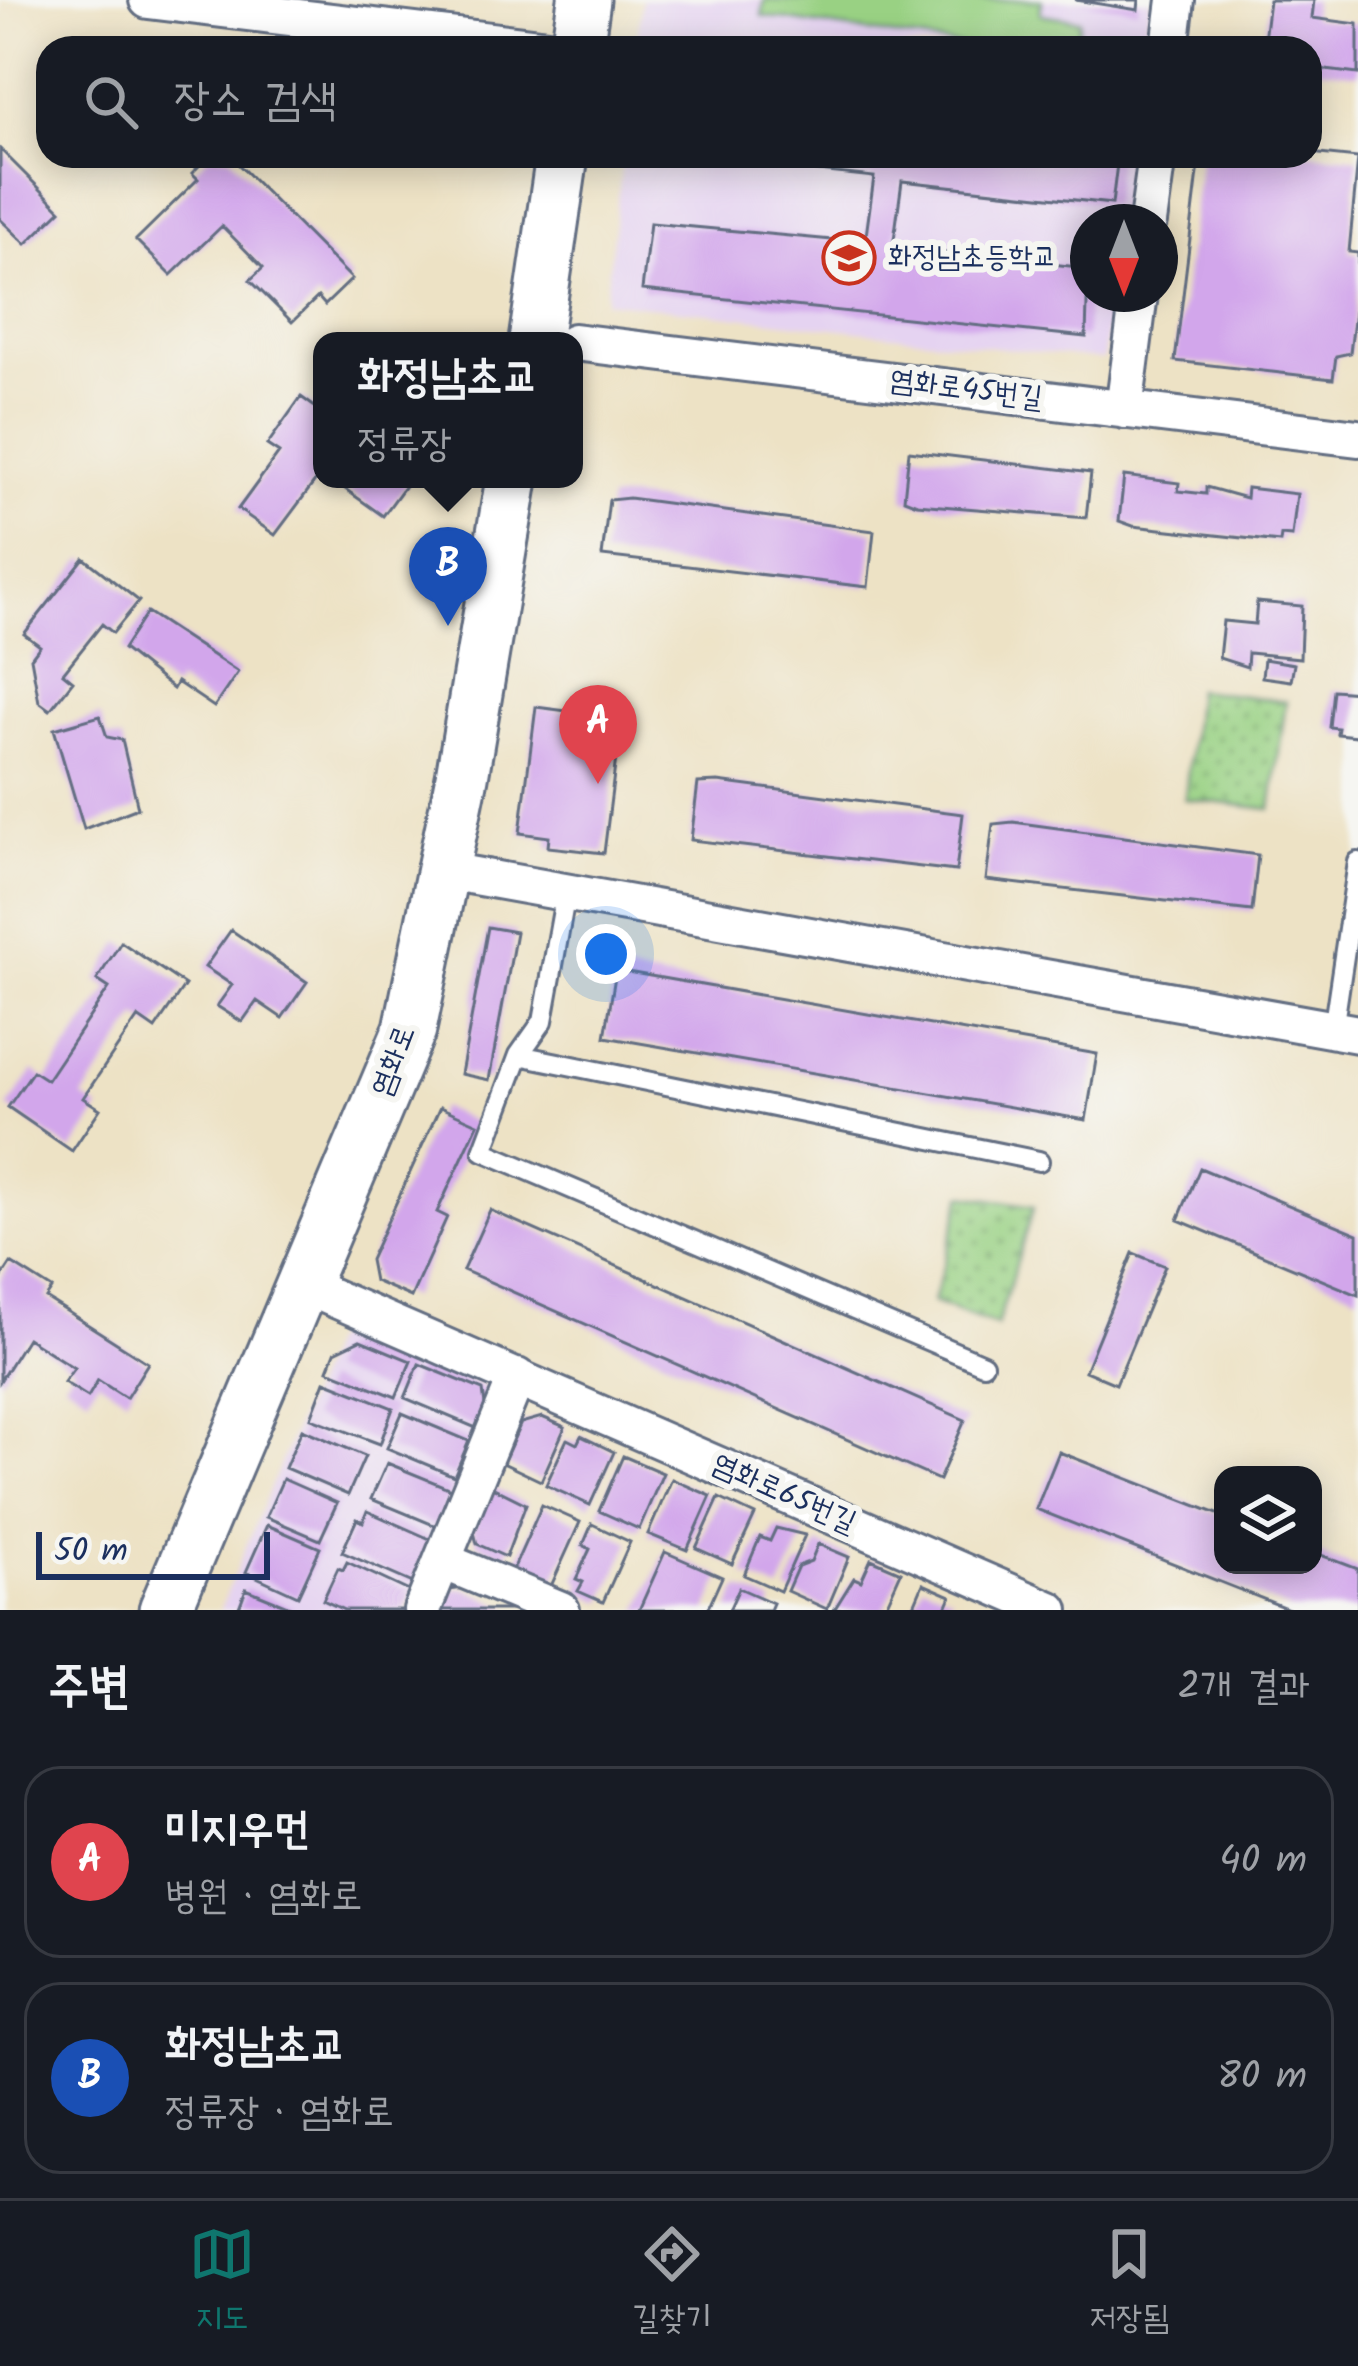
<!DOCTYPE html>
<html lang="ko">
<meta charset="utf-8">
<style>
:root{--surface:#171b24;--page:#20242c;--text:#f1f3f6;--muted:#9ea1a6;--line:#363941;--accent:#0f766e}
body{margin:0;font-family:Kalam,"Poor Story",sans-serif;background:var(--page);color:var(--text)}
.controls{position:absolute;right:36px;bottom:36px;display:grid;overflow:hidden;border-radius:24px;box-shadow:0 6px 30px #0003}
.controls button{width:108px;height:108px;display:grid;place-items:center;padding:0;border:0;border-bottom:3px solid var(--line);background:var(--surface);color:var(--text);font:60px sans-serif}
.compass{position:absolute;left:1070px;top:204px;width:108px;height:108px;border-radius:50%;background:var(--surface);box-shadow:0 6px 30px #0003;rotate:180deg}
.scale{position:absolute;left:36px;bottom:30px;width:234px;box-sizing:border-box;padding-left:12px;border:6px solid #1b2f5e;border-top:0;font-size:33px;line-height:42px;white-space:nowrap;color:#1b2f5e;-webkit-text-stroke:9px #f6f6f2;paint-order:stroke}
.you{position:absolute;left:606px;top:954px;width:42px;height:42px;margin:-30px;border:9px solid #fff;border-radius:50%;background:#1a73e8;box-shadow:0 0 0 18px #1a73e833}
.badge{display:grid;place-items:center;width:78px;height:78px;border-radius:50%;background:var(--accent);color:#fff;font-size:39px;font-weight:700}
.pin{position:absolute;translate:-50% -99px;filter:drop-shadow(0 3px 6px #0008)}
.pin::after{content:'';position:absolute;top:63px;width:42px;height:36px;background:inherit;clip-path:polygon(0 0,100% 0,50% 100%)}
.popup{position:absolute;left:313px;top:332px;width:270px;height:156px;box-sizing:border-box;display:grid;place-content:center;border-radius:24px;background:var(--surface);filter:drop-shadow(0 3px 9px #0005);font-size:39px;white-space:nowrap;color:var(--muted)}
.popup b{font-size:45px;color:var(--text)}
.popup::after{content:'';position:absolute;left:50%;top:100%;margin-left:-24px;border:24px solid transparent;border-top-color:var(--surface)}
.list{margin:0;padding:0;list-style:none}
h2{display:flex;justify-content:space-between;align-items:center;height:156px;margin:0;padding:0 48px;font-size:51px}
h2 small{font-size:39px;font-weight:400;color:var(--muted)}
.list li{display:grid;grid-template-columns:78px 1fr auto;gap:36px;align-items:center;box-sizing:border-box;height:192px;margin:0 24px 24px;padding:0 24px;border:3px solid var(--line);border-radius:36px}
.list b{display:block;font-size:45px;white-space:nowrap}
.list p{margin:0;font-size:39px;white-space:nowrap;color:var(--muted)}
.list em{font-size:39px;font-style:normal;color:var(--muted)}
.icon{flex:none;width:66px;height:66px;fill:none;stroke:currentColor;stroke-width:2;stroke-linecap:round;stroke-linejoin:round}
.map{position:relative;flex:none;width:1358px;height:1610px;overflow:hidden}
.search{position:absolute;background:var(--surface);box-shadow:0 6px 30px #0003;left:36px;right:36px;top:36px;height:132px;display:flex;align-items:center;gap:30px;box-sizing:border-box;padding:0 42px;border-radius:36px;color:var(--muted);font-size:45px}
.sheet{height:588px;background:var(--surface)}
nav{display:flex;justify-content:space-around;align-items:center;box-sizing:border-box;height:168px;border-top:3px solid var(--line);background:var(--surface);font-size:33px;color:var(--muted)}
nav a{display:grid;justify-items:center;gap:6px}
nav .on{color:var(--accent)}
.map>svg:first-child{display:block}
</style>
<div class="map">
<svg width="1358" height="1610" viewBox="0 0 1358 1610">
<defs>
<pattern id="park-dots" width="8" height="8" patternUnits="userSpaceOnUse" patternTransform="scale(3)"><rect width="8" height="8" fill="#99d183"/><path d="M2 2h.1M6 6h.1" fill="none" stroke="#7caa6e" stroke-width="1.8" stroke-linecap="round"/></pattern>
</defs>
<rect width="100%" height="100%" fill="#f6f6f2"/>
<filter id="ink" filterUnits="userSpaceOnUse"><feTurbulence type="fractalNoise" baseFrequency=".00833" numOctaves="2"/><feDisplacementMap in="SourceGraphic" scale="24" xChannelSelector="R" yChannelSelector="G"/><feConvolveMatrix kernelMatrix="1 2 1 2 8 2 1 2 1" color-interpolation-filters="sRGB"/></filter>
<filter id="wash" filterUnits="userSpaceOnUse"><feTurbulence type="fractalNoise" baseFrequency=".004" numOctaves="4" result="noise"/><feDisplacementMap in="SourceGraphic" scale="48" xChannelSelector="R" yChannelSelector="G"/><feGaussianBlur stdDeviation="2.7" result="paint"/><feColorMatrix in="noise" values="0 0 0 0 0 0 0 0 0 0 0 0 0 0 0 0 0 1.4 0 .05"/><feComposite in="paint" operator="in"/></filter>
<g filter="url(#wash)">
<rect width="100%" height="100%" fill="#ede2c5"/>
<path fill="#e5d3f1" d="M642,0h509l-6,48h-509z
M623,156h507l-8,66h-34v72h24l-9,66 -498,-59z
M353,1330l132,56 5,21 -84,203h-186l111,-270z"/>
<path fill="#99d183" stroke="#5a8070" stroke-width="3" d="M764,0h278l-2,14 40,6 -4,28h-103l-211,-32z"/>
<path fill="url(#park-dots)" stroke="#5a8070" stroke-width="3" d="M1196,690l90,11 -15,108 -86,-10z
M963,1195l71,11 -37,120 -64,-24z"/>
<g id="blocks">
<path fill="#d2a6eb" d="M1075,0h64l-1,10z
M1269,0h45l-2,18 46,6v50l-48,-6v-20h-47z
M0,149l61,61 -35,34 -26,-25z
M1310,153l48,5 -9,94 9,1v33l-8,67 -14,3 -3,23 -158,-18 25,-205z
M209,156h21l122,123 -27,26 -7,-8 -26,25 -42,-42 13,-12 -41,-42 -51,49 -35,-35 62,-61 -6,-6z
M678,156h440l-6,48 -210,-23 -9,66 195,21 -2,69 -444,-47 8,-67 215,20 9,-66z
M301,397l21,15v60l-47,63 -37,-26 41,-56 -12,-8z
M909,451l182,22 -5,45 -169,-14 -13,-5z
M1124,476l55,7 -1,8 28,3v-7l40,11 1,-10 50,6 -5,42 -11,-1 -1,7 -147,-16 -14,-5z
M331,479h79l-27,37z
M629,498l245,33 -6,56 -266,-31 7,-56z
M84,558l55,43 -26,32 -11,-9 -39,49 10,8 -23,29 -11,-8 -8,-44 9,-12 -16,-12z
M1257,602l45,4 -2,52 -52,-5 -1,14 -28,-9 4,-37 32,3z
M147,612l91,60 -24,35 -37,-25 -4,7 -50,-40z
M1264,659l30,5 -3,17 -29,-4z
M1333,690l25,2 -1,44 -20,-2 1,-6 -9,-1z
M536,707l85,11 -17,135 -56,-6 1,-10 -29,-4z
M100,716l7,21 15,3 16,68 -54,21 -30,-100z
M718,782l245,32 -7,57 -265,-31 7,-57z
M1013,822l245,33 -6,56 -266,-31 7,-56z
M488,927l28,5 -27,148 -28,-6z
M231,930l76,52 -25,36 -25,-17 -15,21 -25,-16 15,-21 -27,-18z
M121,942l64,43 -30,44 -17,-12 -55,81 17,11 -28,42 -64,-44 25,-36 14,9 62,-92 -12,-8z
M616,970l481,84 -11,66 -481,-83z
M440,1107l38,17 -41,88 10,5 -36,80 -37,-16 -4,-21z
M1200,1168l158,66v61l-180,-75z
M490,1210l475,210 -26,60 -476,-210z
M1133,1253l32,13 -49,118 -31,-13z
M11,1263l41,26 -6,9 102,65 -22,35 -28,-18 -10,17 -24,-15 10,-14 -47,-30 -27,43v-101z
M360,1340l51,21 -15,36 -68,-27 7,-18z
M419,1364l64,26 2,15 -9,23 -71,-30z
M325,1381l68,27 -13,36 -69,-26z
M402,1413l67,28 -15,35 -67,-28z
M542,1417l23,10 -24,54 -38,-18 18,-40z
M302,1429l63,27 -17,39 -63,-27z
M581,1436l33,16 -24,53 -44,-20 21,-46 10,5z
M1059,1452l164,64v49h90v-13l45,17v41h-67l-255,-101z
M623,1456l40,17 -24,56 -40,-18z
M387,1463l64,26 -15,37 -65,-27z
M283,1479l54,24 -17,37 -54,-23z
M672,1479l39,17 -24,54 -39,-16z
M492,1487l34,17 -20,53 -29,-13 -4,-16z
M719,1498l36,17 -23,49 -36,-16z
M542,1505l38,17 -29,64 -38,-16z
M367,1511l65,29 -19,43 -71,-31 15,-33 6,3z
M592,1524l38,18 -27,60 -25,-11 5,-9 -7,-3 14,-30 -7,-4z
M267,1525l53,23 -22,48 -52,-24z
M776,1528l29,7 -25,56 -36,-16 16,-38 10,4z
M818,1544l31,13 -22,52 -40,-18 11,-25 13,-5z
M665,1552l57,25 -15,33h-68z
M871,1559l30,13 -17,38h-50l20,-32 7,3z
M347,1562l64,30 -8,18h-59l-21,-10 15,-32 5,2z
M923,1584l28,12 -6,14h-33z
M464,1588l50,22h-74l9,-20z
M739,1588l34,15 -3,7h-41z
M246,1589l51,21h-59z"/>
</g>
</g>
<g filter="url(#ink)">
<use href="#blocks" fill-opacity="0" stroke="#646e82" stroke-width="3"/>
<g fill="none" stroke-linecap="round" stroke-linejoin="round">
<g stroke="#646e82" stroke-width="24">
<path id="lane" d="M566,893l-23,128 -24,34 -36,96 500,213
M1333,1030l25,-168
M519,1055l520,106"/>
</g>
<g stroke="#646e82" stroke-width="42">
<path id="street" d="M148,0l400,48
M1170,48l6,-48
M1148,222l9,-66
M574,342l784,96
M1124,410l15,-116
M441,870l917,164
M301,1284l749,326
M443,1561l118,49
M422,1610l95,-233"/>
</g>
<g stroke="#646e82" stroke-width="57">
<path id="secondary" d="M577,48l7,-48
M535,341l27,-185
M165,1610l245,-581 52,-252 50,-298"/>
</g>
<use href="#lane" stroke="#fff" stroke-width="18"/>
<use href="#street" stroke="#fff" stroke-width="36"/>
<use href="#secondary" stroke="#fff" stroke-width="51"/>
</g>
</g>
<defs>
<g id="school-ring" transform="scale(2.7)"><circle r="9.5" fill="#f6f6f2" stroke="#c8321e" stroke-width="1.5"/><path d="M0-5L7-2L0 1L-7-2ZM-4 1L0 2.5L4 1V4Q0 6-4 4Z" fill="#c8321e"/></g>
</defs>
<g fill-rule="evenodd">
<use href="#school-ring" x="849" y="258"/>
</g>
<g text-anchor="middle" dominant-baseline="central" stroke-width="12" stroke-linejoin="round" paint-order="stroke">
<g font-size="30" fill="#1b2f5e" stroke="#f6f6f2" text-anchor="start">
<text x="888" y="258">화정남초등학교</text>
</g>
<g font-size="30" fill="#1b2f5e" stroke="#f6f6f2">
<text transform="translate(966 390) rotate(7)">염화로45번길</text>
<text transform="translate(394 1061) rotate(-69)">염화로</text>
<text transform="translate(784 1494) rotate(24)">염화로65번길</text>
</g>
</g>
</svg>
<div class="controls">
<button><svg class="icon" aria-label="layers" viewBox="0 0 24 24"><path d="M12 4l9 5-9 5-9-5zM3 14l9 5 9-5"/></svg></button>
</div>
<svg class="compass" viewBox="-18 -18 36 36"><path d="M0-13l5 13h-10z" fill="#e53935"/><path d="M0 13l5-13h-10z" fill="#9ea1a6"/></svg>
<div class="scale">50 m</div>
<div class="you"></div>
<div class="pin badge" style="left:598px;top:784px;background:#e0444e">A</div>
<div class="pin badge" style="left:448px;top:626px;background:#1a4fb4">B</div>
<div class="popup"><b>화정남초교</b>정류장</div>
<div class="search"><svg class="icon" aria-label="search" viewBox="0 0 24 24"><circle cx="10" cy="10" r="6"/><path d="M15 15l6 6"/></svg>장소 검색</div>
</div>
<section class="sheet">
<h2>주변<small>2개 결과</small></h2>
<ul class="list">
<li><span class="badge" style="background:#e0444e">A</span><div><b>미지우먼</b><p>병원 · 염화로</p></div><em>40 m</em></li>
<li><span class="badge" style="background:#1a4fb4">B</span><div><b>화정남초교</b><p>정류장 · 염화로</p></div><em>80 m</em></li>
</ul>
</section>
<nav>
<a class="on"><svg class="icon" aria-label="map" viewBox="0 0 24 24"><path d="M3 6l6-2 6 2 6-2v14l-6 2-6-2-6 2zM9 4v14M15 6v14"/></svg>지도</a>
<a><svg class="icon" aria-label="directions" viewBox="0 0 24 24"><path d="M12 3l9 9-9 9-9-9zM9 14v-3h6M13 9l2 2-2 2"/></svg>길찾기</a>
<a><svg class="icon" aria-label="saved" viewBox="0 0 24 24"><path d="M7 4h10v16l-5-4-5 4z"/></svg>저장됨</a>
</nav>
